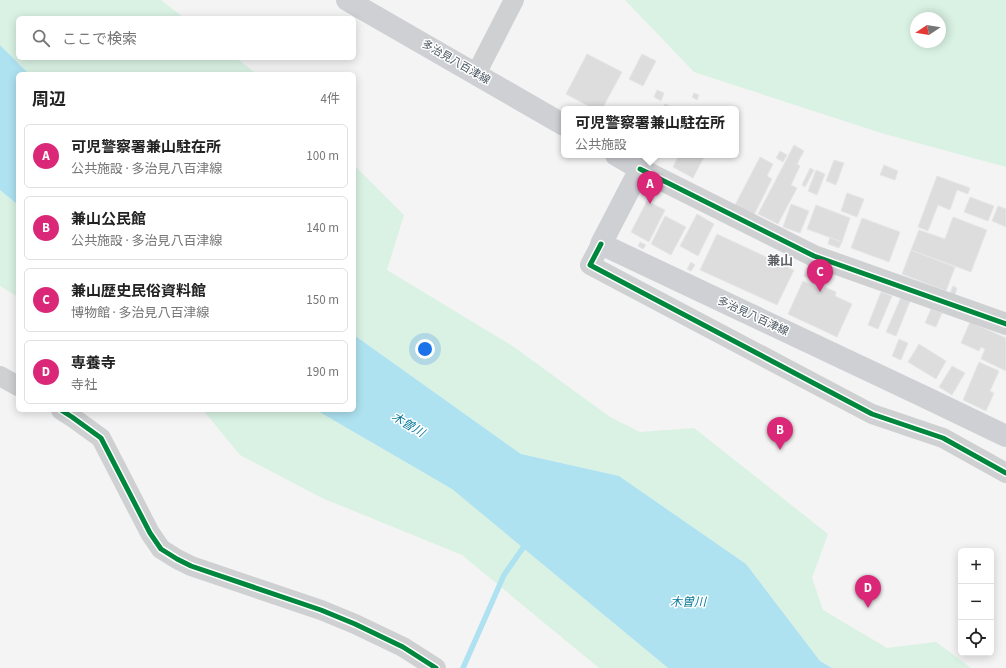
<!DOCTYPE html>
<html lang="ja">
<meta charset="utf-8">
<style>
:root{--surface:#fff;--page:#f2f2f2;--text:#222;--muted:#767676;--line:#e0e0e0;--accent:#db2777}
body{margin:0;font-family:"Source Sans 3","Noto Sans JP",sans-serif;background:var(--page);color:var(--text)}
.controls{position:absolute;right:12px;bottom:12px;display:grid;overflow:hidden;border-radius:6px;box-shadow:0 2px 10px #0003}
.controls button{width:36px;height:36px;display:grid;place-items:center;padding:0;border:0;border-bottom:1px solid var(--line);background:var(--surface);color:var(--text);font:20px sans-serif}
.compass{position:absolute;left:910px;top:12px;width:36px;height:36px;border-radius:50%;background:var(--surface);box-shadow:0 2px 10px #0003;rotate:258deg}
.you{position:absolute;left:425px;top:349px;width:14px;height:14px;margin:-10px;border:3px solid #fff;border-radius:50%;background:#1a73e8;box-shadow:0 0 0 6px #1a73e833}
.badge{display:grid;place-items:center;width:26px;height:26px;border-radius:50%;background:var(--accent);color:#fff;font-size:13px;font-weight:700}
.pin{position:absolute;translate:-50% -33px;filter:drop-shadow(0 1px 2px #0008)}
.pin::after{content:'';position:absolute;top:21px;width:14px;height:12px;background:inherit;clip-path:polygon(0 0,100% 0,50% 100%)}
.popup{position:absolute;left:561px;top:106px;width:178px;height:52px;box-sizing:border-box;display:grid;place-content:center;border-radius:6px;background:var(--surface);filter:drop-shadow(0 1px 3px #0005);font-size:13px;white-space:nowrap;color:var(--muted)}
.popup b{font-size:15px;color:var(--text)}
.popup::after{content:'';position:absolute;left:50%;top:100%;margin-left:-8px;border:8px solid transparent;border-top-color:var(--surface)}
.list{margin:0;padding:0;list-style:none}
h2{display:flex;justify-content:space-between;align-items:center;height:52px;margin:0;padding:0 16px;font-size:17px}
h2 small{font-size:13px;font-weight:400;color:var(--muted)}
.list li{display:grid;grid-template-columns:26px 1fr auto;gap:12px;align-items:center;box-sizing:border-box;height:64px;margin:0 8px 8px;padding:0 8px;border:1px solid var(--line);border-radius:6px}
.list b{display:block;font-size:15px;white-space:nowrap}
.list p{margin:0;font-size:13px;white-space:nowrap;color:var(--muted)}
.list em{font-size:13px;font-style:normal;color:var(--muted)}
.icon{flex:none;width:22px;height:22px;fill:none;stroke:currentColor;stroke-width:2;stroke-linecap:round;stroke-linejoin:round}
.map{position:relative;flex:none;width:1006px;height:668px;overflow:hidden}
.search{position:absolute;background:var(--surface);box-shadow:0 2px 10px #0003;left:16px;top:16px;width:340px;height:44px;display:flex;align-items:center;gap:10px;box-sizing:border-box;padding:0 14px;border-radius:6px;color:var(--muted);font-size:15px}
.panel{position:absolute;background:var(--surface);box-shadow:0 2px 10px #0003;left:16px;top:72px;width:340px;height:340px;border-radius:6px}
.map>svg:first-child{display:block}
</style>
<div class="map">
<svg width="1006" height="668" viewBox="0 0 1006 668">
<rect width="100%" height="100%" fill="#f4f4f4"/>
<path fill="#d9f2e3" fill-rule="evenodd" d="M0,0h161l23,18h-166v40h218l21,16h-228l-29,-29z
M625,0h381v167l-125,-34 -187,-61zM916,18h24v24h-24z
M354,165l50,50 -17,55 127,77 96,70 30,15 54,-4 134,106 -16,44 11,32 64,38 49,-6 35,26h-139l-12,-7 -74,-97 -127,-88 -98,-22 -167,-119z
M0,190l18,15v92l-18,-11z
M203,410h113l136,79 216,179h-69l-137,-113 -140,-57 -82,-43z"/>
<path fill="#aee2f0" d="M0,45l29,29h-11v131l-18,-15z
M354,335l167,119 98,22 127,88 74,97 12,7h-164l-216,-179 -136,-79h38z"/>
<g fill="none" stroke-linecap="round" stroke-linejoin="round">
<path stroke="#aee2f0" stroke-width="5.5" d="M463,668l41,-93 23,-33"/>
</g>
<path fill="#ddddde" stroke="#e5e6e7" d="M587,54l35,18 -20,37h-8l-28,-15z
M642,54l14,7 -13,25 -14,-7z
M657,90l7,3 -3,8 -7,-4z
M694,93l5,2 -2,5 -5,-3z
M665,104l11,5h-14z
M794,145l10,6 -7,13 3,2 -9,19 6,3 -19,36 -20,-10z
M780,151l7,4 -4,7 -7,-4z
M679,155h26l-12,23 -20,-11z
M760,157l13,7 -6,12 5,3 -18,36 -19,-10z
M834,160l10,3 -8,22 -10,-4z
M884,165l14,6 -3,9 -15,-5z
M810,168l4,2 -9,17 -3,-2z
M816,170l9,4 -8,21 -9,-4z
M937,176l33,12 -2,6 -11,-4 -7,20 -12,-5 -10,26 -10,-4z
M847,193l17,6 -7,18 -16,-6z
M970,197l24,9 -6,15 -24,-9z
M647,201l18,9 -16,32 -18,-10z
M791,204l18,7 -9,22 -17,-6z
M816,205l34,13 -8,24 -35,-13z
M998,206l8,3v18l-14,-6z
M697,214l17,10 -16,32 -18,-10z
M665,216l21,11 -15,28 -20,-11z
M953,217l34,13 -16,42 -60,-22 8,-20 26,9z
M862,218l38,14 -11,30 -38,-14z
M717,234l77,36 -17,35 -77,-35z
M830,237l12,5 -3,6 -11,-4z
M640,242l6,3 -3,4 -5,-3z
M911,250l44,17 -9,24 -44,-17z
M691,262l4,3 -4,6 -4,-2z
M809,264l8,4 -2,5 4,2 -3,7 -12,-6z
M803,281l20,10 2,-4 11,5 -1,4 17,8 -15,33 -49,-23z
M953,286l4,2 -2,7 -5,-2z
M881,292l11,4 -14,33 -10,-4z
M902,295l9,4 -15,37 -10,-4z
M931,309l11,4 -6,14 -11,-4z
M970,322l36,16v33l-25,-12 4,-10 -4,-2 -2,4 -18,-8z
M899,339l9,4 -7,17 -9,-4z
M919,344l27,17 -10,18 -28,-17z
M979,362l20,9 -9,20 4,2 -8,18 -23,-11z
M952,366l13,7 -13,22 -13,-8z"/>
<g fill="none" stroke-linecap="round" stroke-linejoin="round">
<path stroke="#ced0d2" stroke-width="20" d="M476,74l38,-74
M601,244l-11,21 282,149 71,24 63,35
M0,376l18,10
M61,410l11,7 29,21 49,95 11,16 16,10 14,7 130,44 34,14 48,23 33,21"/>
<path stroke="#ced0d2" stroke-width="22" d="M640,169l174,87 192,68"/>
<path stroke="#ced0d4" stroke-width="22" d="M347,0l217,125
M616,155l24,14 -39,75 328,155 77,37"/>
<g stroke="#fff" stroke-width="8">
<path id="cycleway" d="M640,169l174,87 192,68
M601,244l-11,21 282,149 71,24 63,35
M61,410l11,7 29,21 49,95 11,16 16,10 14,7 130,44 34,14 48,23 33,21"/>
</g>
<use href="#cycleway" stroke="#00873e" stroke-width="5"/>
</g>
<g text-anchor="middle" dominant-baseline="central" stroke-width="3" stroke-linejoin="round" paint-order="stroke">
<g font-size="11" fill="#4a5661" stroke="#fff">
<text transform="translate(456 62) rotate(30)">多治見八百津線</text>
<text transform="translate(753 316) rotate(25)">多治見八百津線</text>
</g>
<g font-size="12" font-style="italic" fill="#0c7c9b" stroke="#fff">
<text transform="translate(408 425) rotate(31)">木曽川</text>
<text x="688" y="602">木曽川</text>
</g>
<g font-size="13" font-weight="bold" fill="#5f6368" stroke="#fff">
<text x="780" y="261">兼山</text>
</g>
</g>
</svg>
<div class="controls">
<button>+</button>
<button>−</button>
<button><svg class="icon" aria-label="locate" viewBox="0 0 24 24"><circle cx="12" cy="12" r="6"/><path d="M12 2v4M12 18v4M2 12h4M18 12h4"/></svg></button>
</div>
<svg class="compass" viewBox="-18 -18 36 36"><path d="M0-13l5 13h-10z" fill="#e53935"/><path d="M0 13l5-13h-10z" fill="#767676"/></svg>
<div class="you"></div>
<div class="pin badge" style="left:650px;top:204px">A</div>
<div class="popup"><b>可児警察署兼山駐在所</b>公共施設</div>
<div class="pin badge" style="left:780px;top:450px">B</div>
<div class="pin badge" style="left:820px;top:292px">C</div>
<div class="pin badge" style="left:868px;top:608px">D</div>
<div class="search"><svg class="icon" aria-label="search" viewBox="0 0 24 24"><circle cx="10" cy="10" r="6"/><path d="M15 15l6 6"/></svg>ここで検索</div>
<section class="panel">
<h2>周辺<small>4件</small></h2>
<ul class="list">
<li><span class="badge">A</span><div><b>可児警察署兼山駐在所</b><p>公共施設 · 多治見八百津線</p></div><em>100 m</em></li>
<li><span class="badge">B</span><div><b>兼山公民館</b><p>公共施設 · 多治見八百津線</p></div><em>140 m</em></li>
<li><span class="badge">C</span><div><b>兼山歴史民俗資料館</b><p>博物館 · 多治見八百津線</p></div><em>150 m</em></li>
<li><span class="badge">D</span><div><b>専養寺</b><p>寺社</p></div><em>190 m</em></li>
</ul>
</section>
</div>
